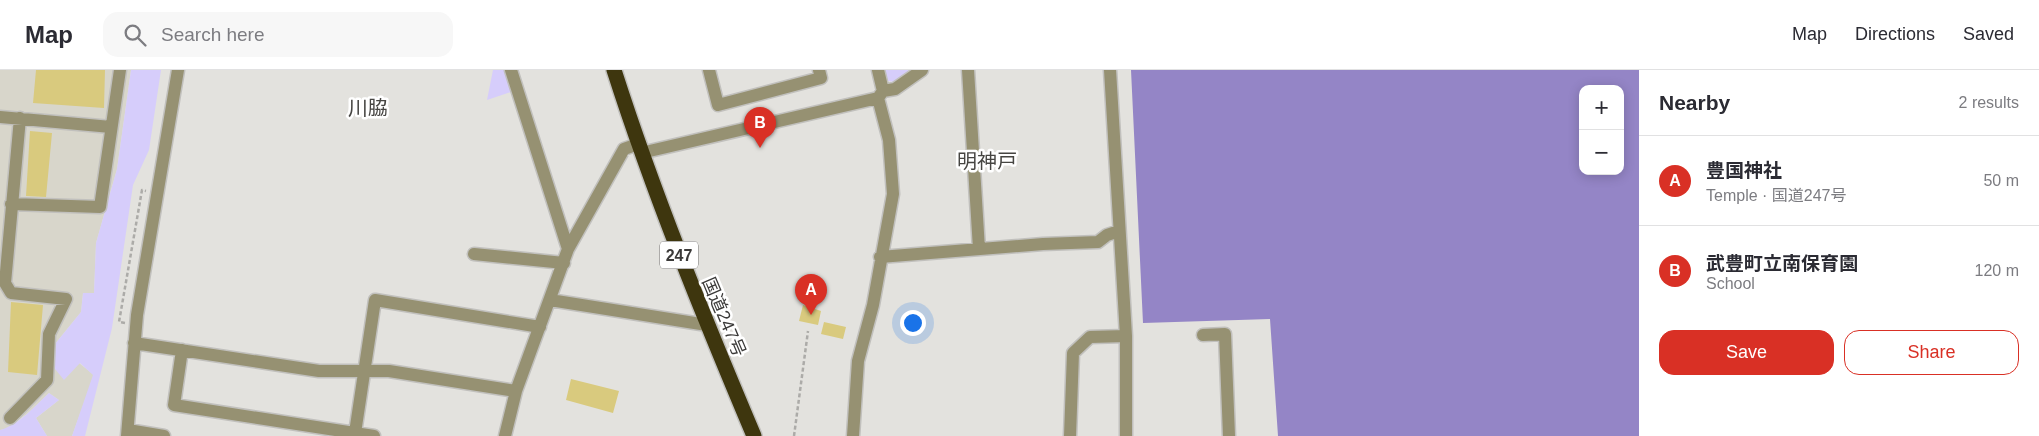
<!DOCTYPE html>
<meta charset="utf-8">
<style>
:root{--surface:#fff;--page:#f7f7f7;--text:#2b2b33;--muted:#7c7c81;--line:#e1e1e2;--accent:#d93025}
body{margin:0;font-family:Arial,"Noto Sans JP",sans-serif;background:var(--page);color:var(--text)}
.controls{position:absolute;right:15px;top:15px;display:grid;overflow:hidden;border-radius:10px;box-shadow:0 2px 12px #0003}
.controls button{width:45px;height:45px;display:grid;place-items:center;padding:0;border:0;border-bottom:1px solid var(--line);background:var(--surface);color:var(--text);font:25px sans-serif}
.you{position:absolute;left:912px;top:252px;width:18px;height:18px;margin:-12px;border:4px solid #fff;border-radius:50%;background:#1a73e8;box-shadow:0 0 0 8px #1a73e833}
.badge{display:grid;place-items:center;width:32px;height:32px;border-radius:50%;background:var(--accent);color:#fff;font-size:16px;font-weight:700}
.pin{position:absolute;translate:-50% -41px;filter:drop-shadow(0 1px 2px #0008)}
.pin::after{content:'';position:absolute;top:26px;width:18px;height:15px;background:inherit;clip-path:polygon(0 0,100% 0,50% 100%)}
.list{margin:0;padding:0;list-style:none}
h2{display:flex;justify-content:space-between;align-items:center;height:65px;margin:0;padding:0 20px;font-size:21px}
h2 small{font-size:16px;font-weight:400;color:var(--muted)}
.list li{display:grid;grid-template-columns:32px 1fr auto;gap:15px;align-items:center;box-sizing:border-box;height:90px;padding:0 20px;border-top:1px solid var(--line)}
.list b{display:block;font-size:19px;white-space:nowrap}
.list p{margin:0;font-size:16px;white-space:nowrap;color:var(--muted)}
.list em{font-size:16px;font-style:normal;color:var(--muted)}
.actions{display:flex;gap:10px;padding:15px 20px}
.actions a{flex:1;padding:11px 0;border:1px solid var(--accent);border-radius:15px;text-align:center;font-size:18px;color:var(--accent)}
.actions .main{background:var(--accent);color:#fff}
.icon{flex:none;width:28px;height:28px;fill:none;stroke:currentColor;stroke-width:2;stroke-linecap:round;stroke-linejoin:round}
.map{position:relative;flex:none;width:1639px;height:366px;overflow:hidden}
header{display:flex;align-items:center;gap:30px;box-sizing:border-box;height:70px;padding:0 25px;background:var(--surface);border-bottom:1px solid var(--line)}
header strong{font-size:24px}
nav{display:flex;gap:28px;margin-inline-start:auto;font-size:18px}
.search{width:350px;height:45px;background:var(--page);display:flex;align-items:center;gap:12px;box-sizing:border-box;padding:0 18px;border-radius:15px;color:var(--muted);font-size:19px}
main{display:flex}
aside{flex:1;background:var(--surface)}
.map>svg:first-child{display:block}
</style>
<header>
<strong>Map</strong>
<div class="search"><svg class="icon" aria-label="search" viewBox="0 0 24 24"><circle cx="10" cy="10" r="6"/><path d="M15 15l6 6"/></svg>Search here</div>
<nav><a>Map</a><a>Directions</a><a>Saved</a></nav>
</header>
<main>
<div class="map">
<svg width="1639" height="366" viewBox="0 0 1639 366">
<rect width="100%" height="100%" fill="#e3e2de"/>
<path fill="#d8d6cb" d="M0,0h131l-14,99 -21,74 -2,50h-11l-2,19 -26,32 39,31 -22,61h-25l-11,-18 23,-18 -10,-7 -22,21 -21,15 -6,1z"/>
<path fill="#d6cdfb" d="M131,0h30l-12,80 -16,35 -21,143 -27,108h-13l21,-61 -13,-12 -16,17 -13,-16 4,-20 26,-32 2,-19h11l2,-50 21,-74z
M493,0h11l7,22 -24,8z
M884,0h24l1,2 -15,10 -6,-1z
M49,323l10,7 -23,18 11,18h-47v-6c19,-5 35,-24 49,-37z"/>
<path fill="#9485c6" fill-rule="evenodd" d="M1131,0h508v366h-361l-8,-117 -127,4zM1583,19h37v82h-37z"/>
<path fill="#d9ca7e" d="M36,0h69l-1,38 -71,-5z
M30,61l22,2 -6,64 -20,-1z
M11,232l32,3 -6,70 -29,-3z
M803,235l18,6 -3,14 -19,-4z
M824,252l22,5 -3,12 -22,-5z
M571,309l48,12 -6,22 -47,-13z"/>
<g fill="none" stroke-linecap="round" stroke-linejoin="round">
<g stroke="#c1c0bd" stroke-width="15">
<path id="minor" d="M511,0l57,179
M709,0l9,35 103,-27 -2,-8
M878,0l5,21
M968,0l11,179
M1110,0l16,266v100
M0,47l111,10
M641,83l237,-55 5,-7 12,-2 27,-19
M11,134l89,3 20,-137
M474,184l90,9
M880,187l163,-13 55,-2 9,-7 12,-4
M550,230l157,25
M1203,265l22,-1 4,102
M134,273l185,28h70l127,20
M182,280l-8,55 200,31
M10,348l37,-38 2,-46 17,-35 -55,-6 -6,-10 15,-165
M128,360l36,6
M355,363l20,-133 165,27
M127,366l10,-121 41,-245
M505,366l11,-45 52,-142 56,-100 14,-5
M853,366l5,-75 15,-56 20,-111 -4,-54 -11,-42
M1070,366l3,-83 17,-16 36,-1"/>
</g>
<g stroke="#c1c0bd" stroke-width="18">
<path id="highway" d="M614,0c40,125 89,245 140,366"/>
</g>
<path stroke="#acaba8" stroke-width="2.5" stroke-dasharray="4 2.5" stroke-linecap="butt" d="M125,253l-6,-1 23,-132 4,1
M794,366l14,-105"/>
<use href="#minor" stroke="#969172" stroke-width="12"/>
<use href="#highway" stroke="#3e360e" stroke-width="15"/>
</g>
<g text-anchor="middle" dominant-baseline="central" stroke-width="5" stroke-linejoin="round" paint-order="stroke">
<rect fill="#fff" stroke="#767574" stroke-width="1" x="660" y="171.5" width="38" height="27" rx="4"/>
<g font-size="16" font-weight="bold" fill="#3b3a39">
<text x="679" y="185">247</text>
</g>
<g font-size="18" fill="#3b3a39" stroke="#fff">
<text transform="translate(724 247) rotate(67)">国道247号</text>
</g>
<g font-size="20" fill="#464542" stroke="#fff">
<text x="368" y="38">川脇</text>
<text x="987" y="91">明神戸</text>
</g>
</g>
</svg>
<div class="controls">
<button>+</button>
<button>−</button>
</div>
<div class="you"></div>
<div class="pin badge" style="left:811px;top:245px">A</div>
<div class="pin badge" style="left:760px;top:78px">B</div>
</div>
<aside>
<h2>Nearby<small>2 results</small></h2>
<ul class="list">
<li><span class="badge">A</span><div><b>豊国神社</b><p>Temple · 国道247号</p></div><em>50 m</em></li>
<li><span class="badge">B</span><div><b>武豊町立南保育園</b><p>School</p></div><em>120 m</em></li>
</ul>
<div class="actions"><a class="main">Save</a><a>Share</a></div>
</aside>
</main>
